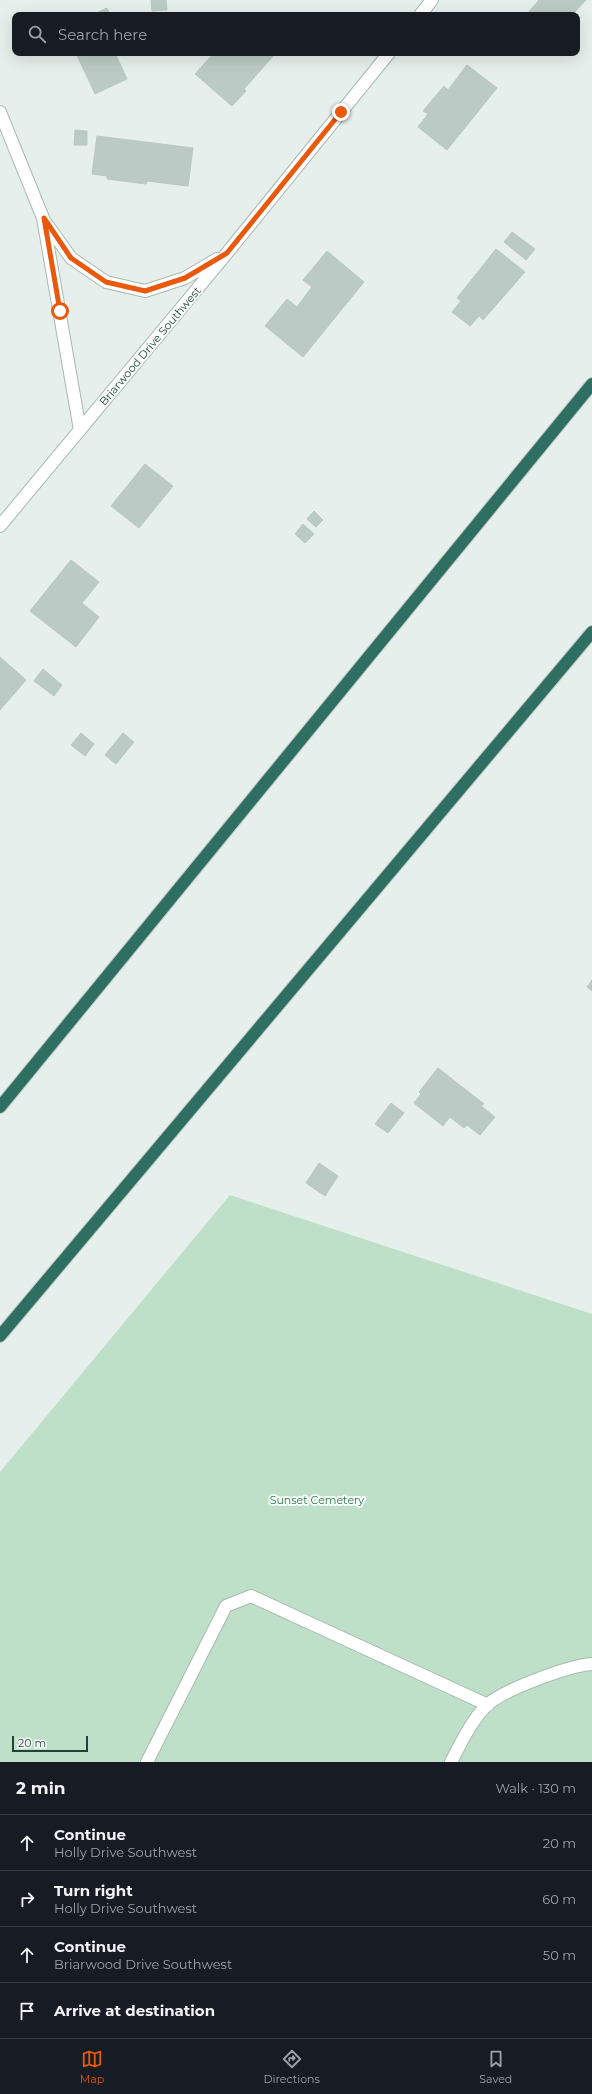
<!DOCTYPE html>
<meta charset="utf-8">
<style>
:root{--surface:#171b24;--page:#20242c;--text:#f1f3f6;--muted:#9ea1a6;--line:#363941;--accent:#ea580c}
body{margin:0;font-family:Montserrat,sans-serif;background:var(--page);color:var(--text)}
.scale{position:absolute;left:12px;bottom:10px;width:76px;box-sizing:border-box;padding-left:4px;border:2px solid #24423a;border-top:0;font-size:11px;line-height:14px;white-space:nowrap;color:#24423a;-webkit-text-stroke:3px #f7fbf9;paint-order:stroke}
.stop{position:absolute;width:12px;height:12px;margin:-9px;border:3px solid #ea580c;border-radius:50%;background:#fff}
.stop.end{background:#ea580c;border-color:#fff;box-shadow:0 1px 4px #0008}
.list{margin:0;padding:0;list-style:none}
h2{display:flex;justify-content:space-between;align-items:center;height:52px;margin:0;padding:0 16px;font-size:17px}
h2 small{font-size:13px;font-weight:400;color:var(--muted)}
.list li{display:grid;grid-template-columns:26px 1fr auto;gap:12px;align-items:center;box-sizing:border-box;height:56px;padding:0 16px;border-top:1px solid var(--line)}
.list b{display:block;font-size:15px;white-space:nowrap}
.list p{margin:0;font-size:13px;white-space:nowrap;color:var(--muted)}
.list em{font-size:13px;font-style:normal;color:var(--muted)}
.icon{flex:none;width:22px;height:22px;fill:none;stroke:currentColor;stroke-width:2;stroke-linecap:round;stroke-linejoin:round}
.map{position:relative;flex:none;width:592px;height:1762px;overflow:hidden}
.search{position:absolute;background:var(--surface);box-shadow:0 4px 16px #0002;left:12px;right:12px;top:12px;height:44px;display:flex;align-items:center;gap:10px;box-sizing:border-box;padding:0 14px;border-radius:8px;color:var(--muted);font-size:15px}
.sheet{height:276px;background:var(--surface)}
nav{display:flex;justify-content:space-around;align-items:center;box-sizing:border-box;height:56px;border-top:1px solid var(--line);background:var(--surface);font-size:11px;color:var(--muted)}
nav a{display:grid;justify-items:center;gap:2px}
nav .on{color:var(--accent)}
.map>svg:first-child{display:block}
</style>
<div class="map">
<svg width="592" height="1762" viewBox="0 0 592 1762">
<rect width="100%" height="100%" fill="#e6efeb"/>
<path fill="#bfe0c8" d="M230,1195l362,119v448h-592v-290z"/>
<path fill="#bbcac4" stroke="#b8c9c2" d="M151,0h15l1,10 -15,1z
M539,0h47l-14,15h-46z
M107,8l3,7h-18z
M76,53h39l12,26 -32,15z
M214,53h58l2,2 -30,34 2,2 -14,15 -37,-32z
M467,65l30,23 -50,62 -29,-23 10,-13 -5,-3 21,-25 4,4z
M75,130l12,1v14h-13z
M97,136l96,12 -5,38 -41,-5 -1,3 -39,-5v-3l-15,-2z
M512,232l23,17 -9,11 -22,-18z
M496,249l29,23 -42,48 -4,-4 -9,10 -18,-14 9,-11 -4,-3z
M327,251l37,31 -61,75 -38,-31 22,-27 10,8 15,-20 -9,-7z
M145,464l28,22 -34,42 -28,-22z
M314,511l9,9 -7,7 -9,-8z
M303,524l11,10 -9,9 -10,-9z
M71,560l28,22 -17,21 17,14 -23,30 -46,-36z
M0,657l26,23 -26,30z
M43,669l19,16 -8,11 -20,-15z
M81,733l13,11 -9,12 -14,-11z
M123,733l11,9 -18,22 -11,-9z
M592,980v11l-5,-4z
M438,1068l46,36 -3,2 14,11 -15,18 -13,-10 -3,3 -14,-11 -7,9 -29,-23 7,-9 -2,-2z
M391,1103l13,10 -16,20 -13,-9z
M319,1163l19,13 -13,20 -19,-13z"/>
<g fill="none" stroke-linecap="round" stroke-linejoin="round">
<g stroke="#a8b8b2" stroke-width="14">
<path id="minor" d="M420,15l12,-15
M0,112l43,106 37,212
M46,223l25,35 35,24 39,9 40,-13 32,-19
M0,526l227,-273 162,-200
M147,1762l79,-156 25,-10 237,109
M451,1762c10,-19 20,-41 36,-57 18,-16 81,-39 105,-41"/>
</g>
<g stroke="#c2cac8" stroke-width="14">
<path id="highway" d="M0,1107l592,-723
M0,1336l592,-704"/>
</g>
<use href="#minor" stroke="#fff" stroke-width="12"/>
<use href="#highway" stroke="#2f6f62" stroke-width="12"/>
</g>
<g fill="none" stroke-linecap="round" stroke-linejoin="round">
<path stroke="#ea580c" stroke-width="5" d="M60,311l-16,-93 27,40 35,24 39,9 40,-13 42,-25 114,-141"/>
</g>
<g text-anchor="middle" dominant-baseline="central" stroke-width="4" stroke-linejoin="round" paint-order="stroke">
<g font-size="11" fill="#24423a" stroke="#f7fbf9">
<text transform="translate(150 346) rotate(-50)">Briarwood Drive Southwest</text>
</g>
<g font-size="11" fill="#2d7a4b" stroke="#f7fbf9">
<text x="317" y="1500">Sunset Cemetery</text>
</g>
</g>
</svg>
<div class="scale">20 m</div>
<div class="stop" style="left:60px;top:311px"></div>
<div class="stop end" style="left:341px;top:112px"></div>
<div class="search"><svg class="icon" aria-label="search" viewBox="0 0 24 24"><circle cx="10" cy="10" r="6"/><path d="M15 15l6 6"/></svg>Search here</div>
</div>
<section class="sheet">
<h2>2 min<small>Walk · 130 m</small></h2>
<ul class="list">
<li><svg class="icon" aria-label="ahead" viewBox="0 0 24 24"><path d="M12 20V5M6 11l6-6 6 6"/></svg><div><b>Continue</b><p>Holly Drive Southwest</p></div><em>20 m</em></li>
<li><svg class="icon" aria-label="right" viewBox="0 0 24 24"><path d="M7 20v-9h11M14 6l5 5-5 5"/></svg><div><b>Turn right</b><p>Holly Drive Southwest</p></div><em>60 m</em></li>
<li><svg class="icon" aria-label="ahead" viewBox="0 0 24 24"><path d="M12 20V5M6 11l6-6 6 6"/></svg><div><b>Continue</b><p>Briarwood Drive Southwest</p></div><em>50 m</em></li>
<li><svg class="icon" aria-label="arrive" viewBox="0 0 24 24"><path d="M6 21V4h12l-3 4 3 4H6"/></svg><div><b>Arrive at destination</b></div></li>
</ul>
</section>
<nav>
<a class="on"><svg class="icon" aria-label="map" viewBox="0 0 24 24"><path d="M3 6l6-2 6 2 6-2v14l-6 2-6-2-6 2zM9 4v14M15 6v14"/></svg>Map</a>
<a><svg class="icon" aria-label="directions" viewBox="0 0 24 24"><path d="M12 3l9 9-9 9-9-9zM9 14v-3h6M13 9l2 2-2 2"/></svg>Directions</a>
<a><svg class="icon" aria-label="saved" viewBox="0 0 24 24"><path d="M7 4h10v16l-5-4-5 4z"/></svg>Saved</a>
</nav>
